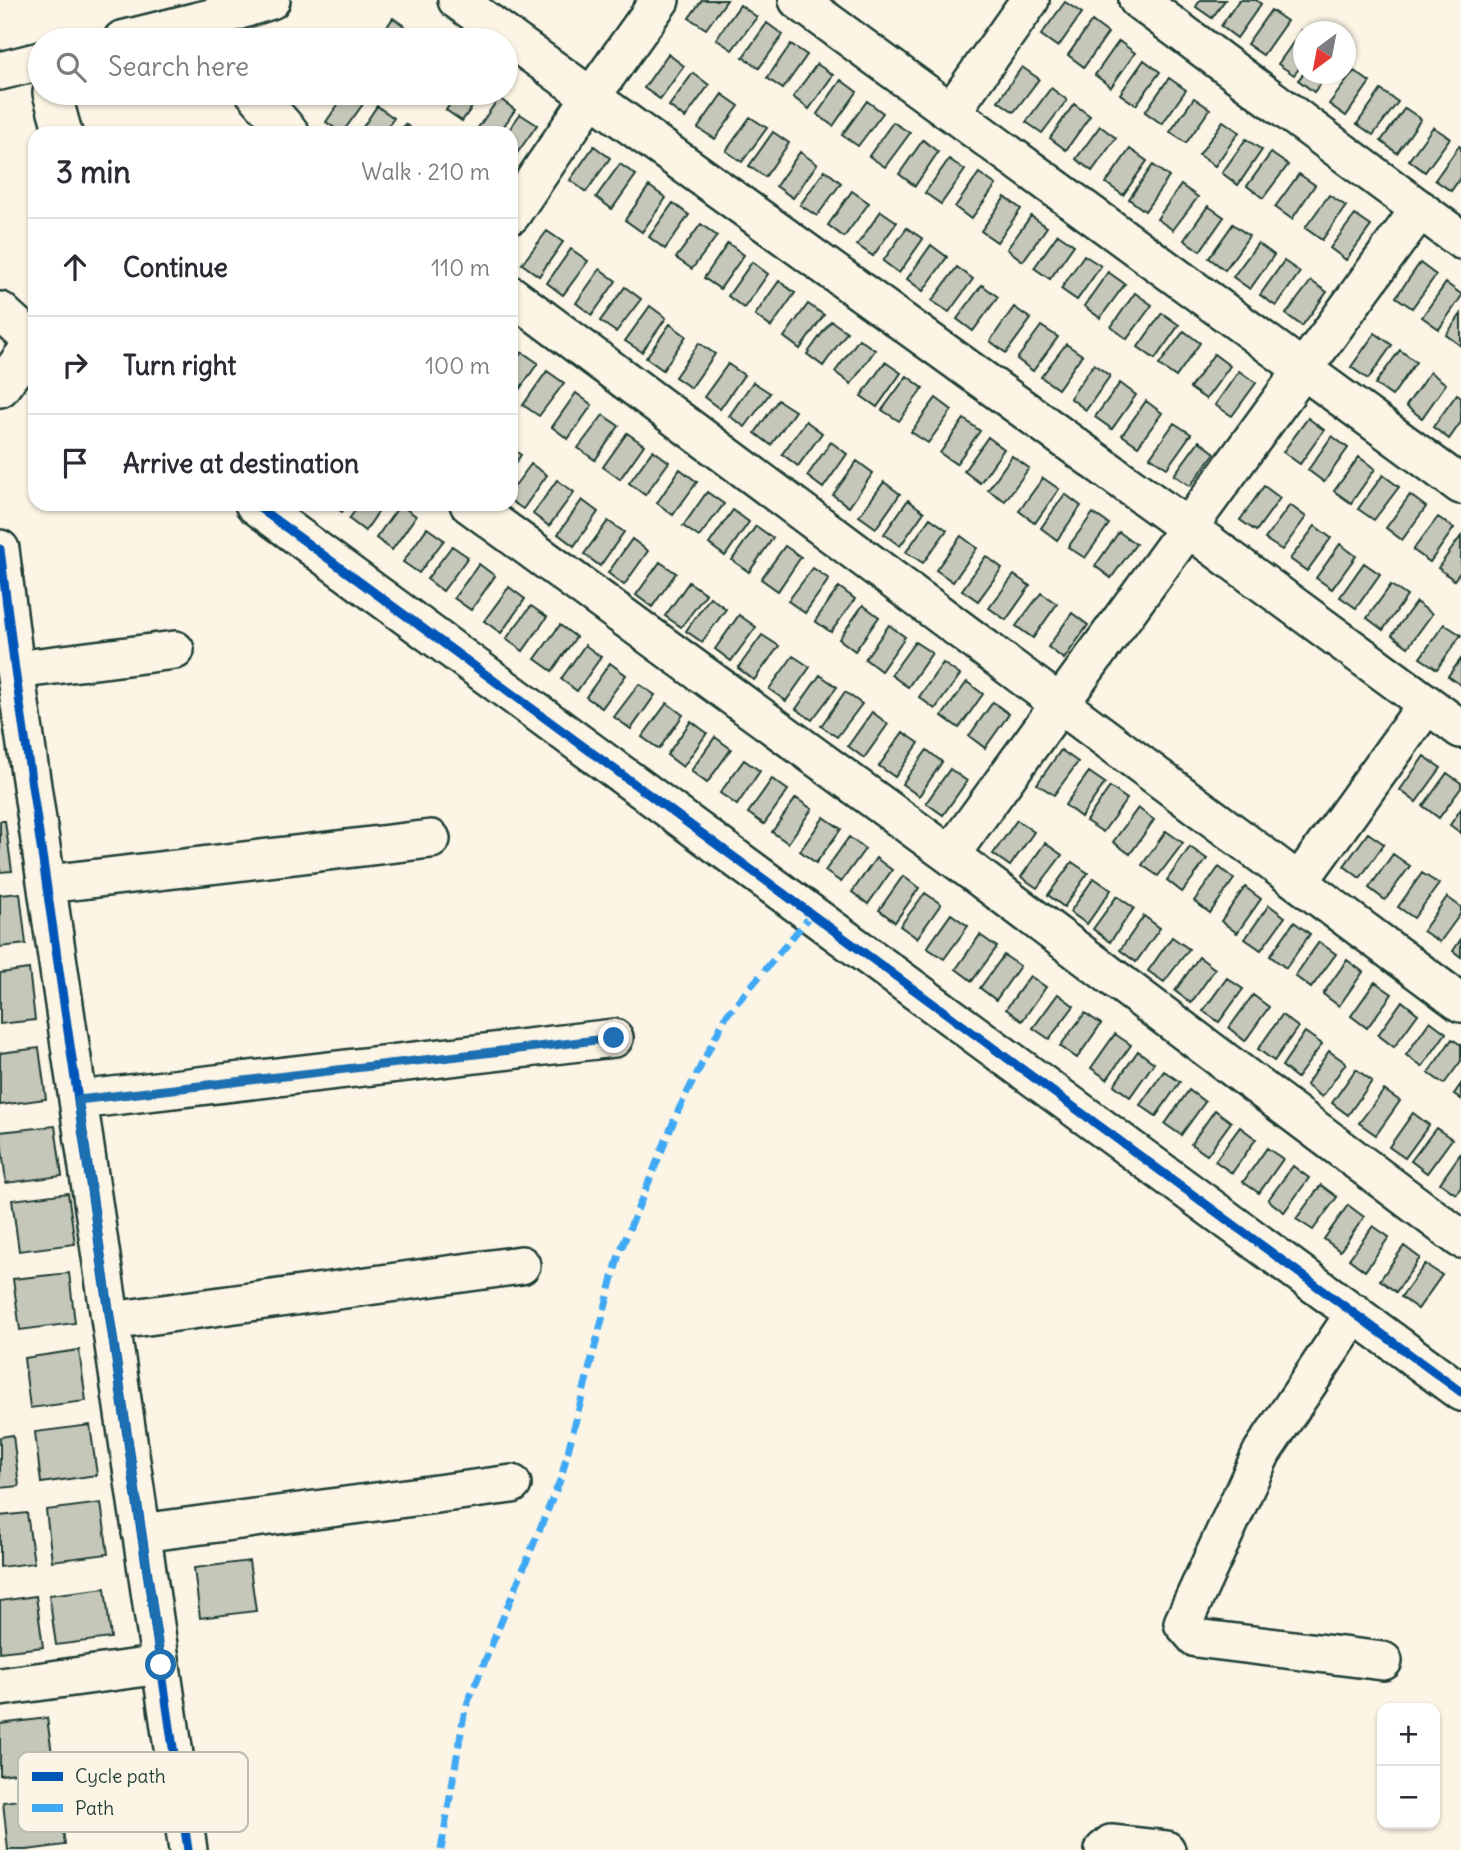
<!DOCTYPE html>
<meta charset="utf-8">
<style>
:root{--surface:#fff;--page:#f2f2f3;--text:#2b2b33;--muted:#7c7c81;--line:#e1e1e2}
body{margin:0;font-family:Delius,sans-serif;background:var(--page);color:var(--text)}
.controls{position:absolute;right:21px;bottom:21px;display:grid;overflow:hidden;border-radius:14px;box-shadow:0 2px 5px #0004}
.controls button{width:63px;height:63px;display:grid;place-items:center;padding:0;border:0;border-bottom:2px solid var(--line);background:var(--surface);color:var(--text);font:35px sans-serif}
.compass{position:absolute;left:1293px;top:21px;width:63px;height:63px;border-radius:50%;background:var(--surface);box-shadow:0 2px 5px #0004;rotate:212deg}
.stop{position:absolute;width:21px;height:21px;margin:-16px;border:5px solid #1f6fb2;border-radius:50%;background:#fff}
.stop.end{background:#1f6fb2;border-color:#fff;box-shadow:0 2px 7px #0008}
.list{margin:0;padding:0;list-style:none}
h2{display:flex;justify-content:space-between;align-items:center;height:91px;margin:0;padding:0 28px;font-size:30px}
h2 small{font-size:23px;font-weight:400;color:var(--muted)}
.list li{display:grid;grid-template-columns:46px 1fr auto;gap:21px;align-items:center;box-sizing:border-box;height:98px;padding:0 28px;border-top:2px solid var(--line)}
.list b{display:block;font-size:26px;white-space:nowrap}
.list em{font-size:23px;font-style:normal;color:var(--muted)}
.icon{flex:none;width:38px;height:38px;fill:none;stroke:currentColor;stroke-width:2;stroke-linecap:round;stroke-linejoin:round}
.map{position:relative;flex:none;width:1461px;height:1850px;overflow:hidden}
.search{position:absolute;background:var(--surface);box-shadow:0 2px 5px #0004;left:28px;top:28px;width:490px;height:77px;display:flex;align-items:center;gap:18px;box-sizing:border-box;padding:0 24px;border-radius:38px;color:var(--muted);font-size:26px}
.panel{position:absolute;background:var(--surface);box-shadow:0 2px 5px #0004;left:28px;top:126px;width:490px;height:385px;border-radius:21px}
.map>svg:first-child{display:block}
</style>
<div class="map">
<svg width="1461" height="1850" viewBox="0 0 1461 1850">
<rect width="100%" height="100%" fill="#fcf5e5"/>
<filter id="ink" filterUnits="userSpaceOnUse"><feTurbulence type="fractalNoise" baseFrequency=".0143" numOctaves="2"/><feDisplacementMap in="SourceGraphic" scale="14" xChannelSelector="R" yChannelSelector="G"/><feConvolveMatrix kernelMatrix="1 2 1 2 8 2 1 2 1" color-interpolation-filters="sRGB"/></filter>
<g filter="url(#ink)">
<path fill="#c5c7b9" stroke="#1f3d34" stroke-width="2" d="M702,0h25l-21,29 -17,-11z
M1200,0h25l-13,18 -16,-11z
M1239,0h17l5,4 -24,34 -16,-12z
M1065,2l17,11 -24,34 -17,-12z
M740,5l17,12 -25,33 -16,-11z
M1271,10l16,11 -24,34 -16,-11z
M393,18l17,12 -8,10h-24z
M1092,21l16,12 -24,34 -16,-12z
M767,23l16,12 -24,33 -16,-11z
M1302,30l2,2v30l-10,13 -16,-11z
M1119,41l16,12 -24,34 -16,-12z
M791,44l16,11 -24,34 -16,-11z
M668,54l16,12 -24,33 -16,-11z
M1144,60l16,12 -24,33 -16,-11z
M817,64l16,11 -24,34 -16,-12z
M1022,67l17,12 -25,33 -16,-11z
M1354,71l16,11 -24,34 -17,-12z
M693,73l16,12 -24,33 -16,-12z
M1304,73v1h24l-14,18 -16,-12z
M1169,78l17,12 -24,34 -17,-12z
M841,80l16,12 -24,34 -16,-12z
M1051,88l16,12 -25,33 -16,-11z
M1381,90l17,12 -25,33 -16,-11z
M346,93h11l9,7 -24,33 -16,-11z
M423,93h16l-5,8z
M458,93h24l-20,28 -16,-11z
M722,94l17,12 -24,33 -17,-11z
M499,98l16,12 -16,23h-23l-1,-1z
M1194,98l16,11 -24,34 -16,-11z
M867,101l16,12 -25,33 -16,-11z
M1074,104l16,12 -24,34 -16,-12z
M377,106l17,12 -11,15h-24z
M1405,108l16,11 -24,34 -16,-12z
M520,114l17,11 -24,34 -2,-1v-25h-4z
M750,117l17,11 -25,34 -16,-11z
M1223,121l16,11 -24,34 -16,-11z
M893,122l17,11 -25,34 -16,-11z
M405,124l13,9h-19z
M1100,126l16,12 -24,33 -16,-12z
M1433,127l17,11 -25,34 -16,-12z
M773,132l16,11 -24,34 -16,-11z
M1246,139l16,11 -24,35 -16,-12z
M923,140l15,12 -23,34 -16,-12z
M594,146l16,12 -24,34 -16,-12z
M1459,146l2,1v30l-10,14 -16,-11z
M1130,149l17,12 -24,34 -17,-12z
M800,152l17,12 -24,34 -17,-12z
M1271,153l17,12 -25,33 -16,-12z
M949,159l16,11 -24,34 -16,-11z
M620,164l16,11 -24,34 -16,-12z
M1153,165l16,12 -24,34 -16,-12z
M825,170l16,13 -24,33 -17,-11z
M979,173l17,12 -25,34 -16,-12z
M1299,174l16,11 -23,34 -17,-12z
M1181,185l17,12 -25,33 -16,-11z
M649,186l17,12 -24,34 -17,-12z
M852,191l17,12 -25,34 -16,-12z
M1329,195l17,11 -24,34 -17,-12z
M1005,197l16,12 -24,33 -16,-11z
M673,203l16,12 -24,34 -16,-12z
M1208,206l16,11 -24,34 -16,-11z
M881,211l16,11 -24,34 -16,-11z
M1355,215l16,11 -25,34 -16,-12z
M1031,216l16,11 -24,34 -16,-12z
M701,224l16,12 -25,33 -16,-11z
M1233,224l16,12 -24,34 -16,-12z
M907,228l16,11 -24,34 -16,-12z
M547,231l16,11 -24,34 -17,-12z
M1058,234l16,11 -24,34 -16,-11z
M728,243l16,12 -24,34 -16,-11z
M1258,243l16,12 -24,34 -17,-12z
M931,245l16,12 -24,34 -16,-12z
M571,249l17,12 -25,34 -16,-12z
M1084,255l17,11 -24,34 -16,-11z
M1284,261l16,11 -24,34 -16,-11z
M752,262l16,12 -24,34 -16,-12z
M1420,263l16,12 -24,33 -16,-11z
M957,267l16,12 -24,33 -17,-11z
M600,269l16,12 -24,34 -16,-12z
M1108,272l17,12 -25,34 -16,-12z
M779,281l16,12 -24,34 -16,-12z
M1311,281l16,11 -25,34 -16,-12z
M1446,283l15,11v3l-22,32 -17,-12z
M982,285l16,12 -25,34 -16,-12z
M625,287l16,12 -25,33 -16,-11z
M1135,293l17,12 -25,34 -16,-12z
M808,304l16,11 -24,34 -16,-12z
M650,306l16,12 -24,34 -17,-11z
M1014,307l17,12 -25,34 -16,-12z
M1162,313l17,12 -24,34 -17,-12z
M1461,314v32l-15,-11z
M831,321l16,11 -24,34 -16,-12z
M670,324l16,12 -23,34 -17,-12z
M1041,326l17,11 -25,34 -16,-12z
M1184,331l16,12 -24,34 -17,-12z
M1375,333l17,12 -24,34 -17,-12z
M859,339l16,11 -24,34 -16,-12z
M699,343l16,11 -24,34 -16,-11z
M1066,344l16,11 -24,34 -17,-12z
M1400,350l16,12 -24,34 -17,-12z
M522,352l16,11 -24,34 -3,-2v-28z
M1214,354l16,12 -24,33 -16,-11z
M885,362l16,11 -24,34 -16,-11z
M728,364l16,11 -24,34 -16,-12z
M1094,364l16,12 -24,34 -16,-12z
M547,371l17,12 -25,33 -16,-11z
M1239,371l17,12 -24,33 -17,-11z
M1430,372l16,12 -24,34 -16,-12z
M907,376l16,12 -24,33 -17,-11z
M753,382l17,11 -25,34 -16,-11z
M1120,383l16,12 -24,34 -17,-12z
M576,393l16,12 -24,34 -16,-12z
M1457,394l4,3v25l-12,17 -16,-12z
M936,398l16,12 -24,33 -17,-11z
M778,400l17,11 -24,34 -16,-12z
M1146,401l16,12 -24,33 -16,-11z
M603,415l16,11 -24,34 -17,-12z
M1308,418l16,12 -24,34 -17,-12z
M964,419l16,12 -24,33 -16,-11z
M806,421l16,12 -24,33 -16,-12z
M1174,423l17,11 -24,34 -17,-11z
M627,433l17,12 -24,34 -17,-12z
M1332,436l16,12 -24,34 -16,-12z
M988,437l16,12 -24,34 -16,-12z
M1199,441l16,12 -25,33 -16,-11z
M831,442l16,12 -24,34 -16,-12z
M511,448l10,7 -10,14z
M653,450l16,12 -24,33 -16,-12z
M1012,456l17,12 -24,33 -17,-11z
M1359,457l16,12 -24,34 -17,-12z
M857,461l16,12 -24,34 -16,-12z
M531,464l16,11 -24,34 -12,-8v-10z
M680,469l17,13 -24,33 -16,-12z
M1383,475l16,12 -25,33 -16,-11z
M1043,478l16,11 -24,34 -16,-12z
M557,480l17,12 -25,34 -16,-12z
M884,482l16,12 -24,34 -17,-12z
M1264,486l16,12 -24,33 -16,-11z
M707,492l17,12 -25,33 -16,-11z
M1065,494l16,12 -24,34 -16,-12z
M1410,495l16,12 -24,33 -16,-12z
M582,500l16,12 -24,34 -16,-12z
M908,500l16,12 -24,34 -16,-12z
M330,504h18l-6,8z
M360,504h24l-19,27 -16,-12z
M400,505l16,11 -24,34 -16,-12z
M1290,505l16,12 -24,33 -17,-11z
M733,510l16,12 -24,34 -16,-12z
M1093,513l16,11 -24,34 -17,-11z
M1438,517l16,11 -24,34 -17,-12z
M930,518l17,12 -24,33 -17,-11z
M608,521l16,11 -24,34 -16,-12z
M756,526l17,12 -24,34 -17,-12z
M1315,526l16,12 -24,33 -17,-12z
M427,528l17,12 -25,33 -16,-11z
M1119,532l17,12 -25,34 -16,-12z
M961,536l16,12 -24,34 -17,-12z
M1461,536v35l-7,9 -16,-12z
M632,539l16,12 -24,34 -16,-12z
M1340,544l16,12 -24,33 -16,-11z
M452,546l16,11 -25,34 -16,-12z
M785,546l16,11 -23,34 -17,-12z
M986,556l16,12 -24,33 -16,-11z
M660,562l16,11 -24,34 -16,-12z
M1364,563l16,11 -24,34 -16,-11z
M479,564l16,12 -24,34 -17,-12z
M813,568l16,11 -24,34 -17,-12z
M1014,575l16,11 -24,34 -17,-12z
M689,582l17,12 -25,33 -16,-11z
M1391,585l16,11 -24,34 -16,-12z
M509,587l16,12 -24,34 -17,-12z
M839,587l16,12 -24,33 -16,-11z
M1041,593l16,11 -24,34 -17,-12z
M710,597l16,12 -24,33 -16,-11z
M1416,602l16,12 -24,33 -16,-12z
M863,605l16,12 -24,34 -16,-12z
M531,606l16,11 -24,34 -17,-12z
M1072,613l16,12 -24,34 -16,-12z
M739,615l17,12 -25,34 -16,-12z
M1444,624l17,11 -24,34 -17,-11z
M560,625l16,12 -24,34 -17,-12z
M889,625l16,12 -24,34 -16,-12z
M762,635l17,11 -25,34 -16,-12z
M915,642l17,11 -24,34 -17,-12z
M585,645l16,12 -24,34 -16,-12z
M793,656l17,11 -24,34 -17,-12z
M1461,659v26l-13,-9z
M610,663l16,12 -24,33 -16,-11z
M943,663l17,12 -25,34 -16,-12z
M820,675l17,12 -25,33 -16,-11z
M967,682l16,12 -24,34 -17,-12z
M639,684l16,11 -24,34 -17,-12z
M845,692l17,12 -25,33 -16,-11z
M993,702l16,12 -24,34 -16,-12z
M667,703l16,12 -24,34 -17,-12z
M872,712l16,12 -24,34 -16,-12z
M691,721l16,12 -24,34 -16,-12z
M903,732l16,11 -24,34 -16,-11z
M715,737l16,12 -24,34 -16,-12z
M927,750l15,12 -23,34 -17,-12z
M1061,750l17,12 -24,33 -17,-11z
M1424,756l17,12 -25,34 -16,-12z
M744,760l16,11 -23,34 -17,-12z
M950,769l17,12 -24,34 -17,-12z
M1089,772l16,11 -24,34 -16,-12z
M1447,773l14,10v5l-22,30 -16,-12z
M772,779l16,11 -24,34 -16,-11z
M1110,787l17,12 -24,33 -17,-11z
M796,798l16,11 -24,34 -16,-11z
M1138,808l16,12 -24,34 -17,-12z
M1461,809v24l-11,-8z
M824,817l17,12 -25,34 -16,-12z
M1017,820l17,12 -24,34 -17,-12z
M0,821h5l7,50 -12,1z
M1166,831l17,12 -25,33 -16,-11z
M1368,833l16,11 -24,34 -16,-12z
M849,837l16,12 -24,33 -16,-11z
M1045,843l17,12 -25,33 -16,-11z
M1190,847l17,12 -25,33 -15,-12z
M1393,854l17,12 -25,34 -16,-12z
M876,858l16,12 -24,34 -16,-12z
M1072,862l16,11 -24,34 -16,-12z
M1219,867l15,12 -24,34 -16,-12z
M1422,873l17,11 -25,34 -16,-11z
M903,876l16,12 -24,34 -16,-12z
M1094,878l17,12 -24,34 -17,-12z
M1245,887l16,12 -24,34 -16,-12z
M20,893l6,51 -26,3v-52z
M925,893l16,11 -24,34 -17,-12z
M1117,896l17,12 -24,34 -17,-13z
M1447,897l14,10v6l-21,29 -17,-11z
M1269,905l16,12 -24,33 -16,-11z
M951,914l17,12 -24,33 -17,-11z
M1144,916l16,12 -24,34 -16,-12z
M1294,922l16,12 -24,34 -16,-12z
M980,935l17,12 -25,34 -16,-12z
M1172,937l17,12 -25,33 -16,-11z
M1461,939v18l-8,-6z
M1319,942l17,12 -25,34 -16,-12z
M1004,955l16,11 -24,34 -16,-12z
M1199,957l16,12 -24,34 -16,-12z
M1347,960l16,12 -24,34 -16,-12z
M29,969l6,51 -35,4v-51z
M1030,976l16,11 -24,34 -16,-12z
M1227,978l16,11 -24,33 -16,-11z
M1375,982l17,12 -25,34 -16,-12z
M1058,994l16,12 -25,33 -16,-11z
M1253,995l16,12 -24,34 -16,-13z
M1402,1001l16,13 -24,33 -16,-12z
M1085,1013l16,11 -24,34 -17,-12z
M1282,1015l16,12 -24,34 -16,-12z
M1430,1021l16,12 -24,34 -16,-12z
M1305,1032l17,12 -25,34 -15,-12z
M1115,1034l16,11 -24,34 -16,-11z
M1452,1039l9,6v16l-17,23 -16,-11z
M39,1048l7,51 -46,6v-52z
M1138,1051l16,12 -24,34 -16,-12z
M1329,1051l17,12 -24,34 -16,-12z
M1356,1069l16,12 -24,34 -16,-12z
M1164,1071l16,11 -24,34 -16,-11z
M1461,1084v15l-7,-5z
M1189,1090l16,12 -24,33 -16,-11z
M1384,1090l16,11 -24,34 -17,-12z
M1215,1110l16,12 -24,33 -16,-11z
M1413,1113l16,12 -24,33 -16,-11z
M55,1126l7,50 -56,7 -6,-51z
M1240,1127l16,12 -24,34 -17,-12z
M1436,1128l16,11 -25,34 -16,-12z
M1267,1148l16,11 -24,34 -16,-11z
M1461,1153v34l-5,7 -16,-11z
M1293,1166l16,12 -25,34 -16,-12z
M1321,1185l16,12 -24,33 -17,-11z
M68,1193l7,51 -56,7 -7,-51z
M1348,1205l16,12 -24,34 -16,-12z
M1373,1226l16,11 -24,34 -16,-12z
M1404,1246l16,12 -24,34 -16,-12z
M1425,1264l17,11 -24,34 -17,-12z
M69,1273l6,50 -55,7 -7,-51z
M79,1350l7,51 -56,7 -6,-50z
M90,1425l7,50 -56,8 -6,-51z
M13,1435l6,51 -19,2v-51z
M101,1503l7,51 -56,7 -6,-51z
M27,1513l7,50 -34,4v-51z
M249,1561l7,50 -56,7 -6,-50z
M105,1588l6,50 -55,7 -7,-50z
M36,1596l7,51 -43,5v-51z
M47,1718l7,50 -54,7v-51z
M58,1795l7,50 -38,5h-19l-5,-48z"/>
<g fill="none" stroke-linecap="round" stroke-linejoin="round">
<g stroke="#1f3d34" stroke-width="42">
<path id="minor" d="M457,0l731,528 273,201
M798,0l663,485
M1138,0l323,240
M122,40l105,-26 44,-14
M0,71l40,-10
M52,93l11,40
M255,93l35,40
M951,112l79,-112
M511,215l80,-118 69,-97
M511,295l950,708
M0,311l35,32
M0,388l34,-46
M254,504l1207,888
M469,504l481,351 511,384
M0,549l15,121 173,1180
M15,670l160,-20
M950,855l470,-646
M1299,882l128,-178
M47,884l384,-45
M78,1100l536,-62
M1355,1313l-93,139 -79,171 13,15 187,23
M111,1321l410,-56
M141,1533l371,-49
M0,1687l161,-22
M1104,1850l7,-6 55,6"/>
</g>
<use href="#minor" stroke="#fcf5e5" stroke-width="37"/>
<path stroke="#3fa9f5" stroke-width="7" stroke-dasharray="14 7" stroke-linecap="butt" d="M441,1850l24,-141 96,-231 58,-224 59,-143 48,-95 86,-102"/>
<g stroke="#fcf5e5" stroke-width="13">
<path id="cycleway" d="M254,504l1207,888
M0,549l15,121 173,1180"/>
</g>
<use href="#cycleway" stroke="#0057b8" stroke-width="9"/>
</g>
</g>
<g fill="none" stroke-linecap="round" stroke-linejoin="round" filter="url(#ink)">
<path stroke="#1f6fb2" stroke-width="9" d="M161,1665l-83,-565 536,-62"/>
</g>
<rect x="18" y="1752" width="230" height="80" rx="10" fill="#fcf5e5" stroke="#babeb0" stroke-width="2"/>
<rect x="32" y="1772" width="31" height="9" fill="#0057b8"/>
<rect x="32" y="1804" width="31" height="8" fill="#3fa9f5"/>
<g font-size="19" fill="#1f3d34">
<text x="75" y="1783">Cycle path</text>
<text x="75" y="1815">Path</text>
</g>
</svg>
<div class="controls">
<button>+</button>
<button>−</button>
</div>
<svg class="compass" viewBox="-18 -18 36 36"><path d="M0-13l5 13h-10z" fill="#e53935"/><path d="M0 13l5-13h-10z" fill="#7c7c81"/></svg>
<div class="stop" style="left:161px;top:1665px"></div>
<div class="stop end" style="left:614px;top:1038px"></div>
<div class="search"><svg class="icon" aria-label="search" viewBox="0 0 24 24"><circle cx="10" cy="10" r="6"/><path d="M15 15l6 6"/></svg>Search here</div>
<section class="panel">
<h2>3 min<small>Walk · 210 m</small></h2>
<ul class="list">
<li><svg class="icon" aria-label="ahead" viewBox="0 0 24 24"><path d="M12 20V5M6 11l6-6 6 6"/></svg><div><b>Continue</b></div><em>110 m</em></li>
<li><svg class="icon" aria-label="right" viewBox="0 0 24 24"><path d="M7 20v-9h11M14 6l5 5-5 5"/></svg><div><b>Turn right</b></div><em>100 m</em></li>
<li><svg class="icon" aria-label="arrive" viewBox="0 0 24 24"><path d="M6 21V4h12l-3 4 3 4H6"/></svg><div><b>Arrive at destination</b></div></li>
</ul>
</section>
</div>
